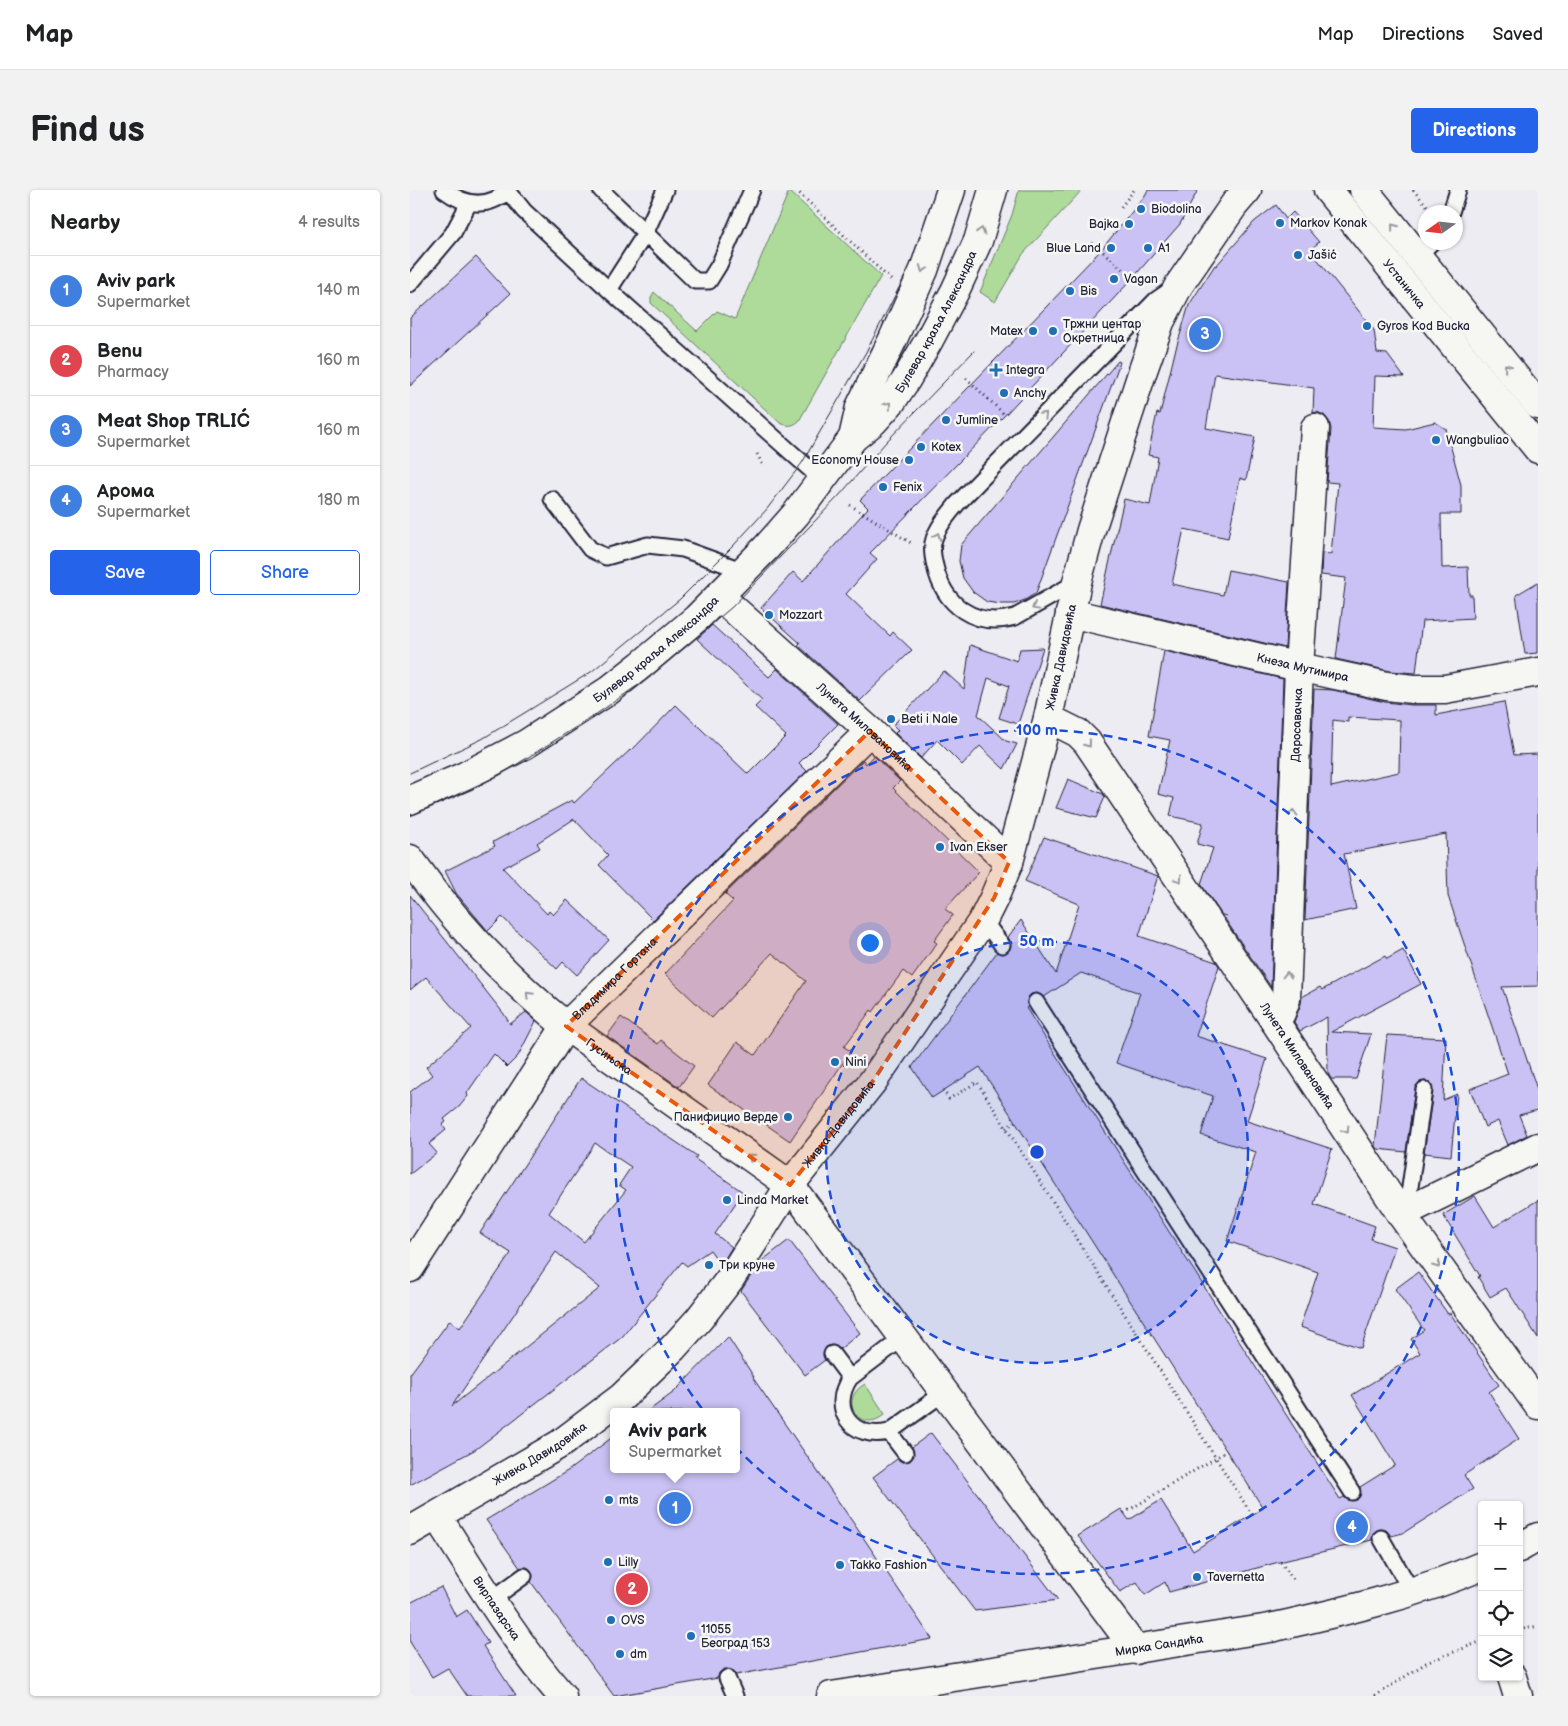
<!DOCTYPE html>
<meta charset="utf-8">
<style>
:root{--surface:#fff;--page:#f2f2f2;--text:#202124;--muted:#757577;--line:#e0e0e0;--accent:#2563eb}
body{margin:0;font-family:"Balsamiq Sans",sans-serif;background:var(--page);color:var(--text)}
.controls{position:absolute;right:15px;bottom:15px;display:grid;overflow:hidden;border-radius:5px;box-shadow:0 1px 4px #0004}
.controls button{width:45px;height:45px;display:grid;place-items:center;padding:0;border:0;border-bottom:1px solid var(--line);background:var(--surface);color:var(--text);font:25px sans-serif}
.compass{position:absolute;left:1008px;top:15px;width:45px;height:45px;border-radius:50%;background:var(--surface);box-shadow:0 1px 4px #0004;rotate:256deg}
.you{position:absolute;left:459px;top:752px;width:18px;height:18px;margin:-12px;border:4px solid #fff;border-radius:50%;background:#1a73e8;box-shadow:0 0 0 8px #1a73e833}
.badge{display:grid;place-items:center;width:32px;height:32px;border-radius:50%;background:var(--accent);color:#fff;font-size:16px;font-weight:700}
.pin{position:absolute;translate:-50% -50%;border:2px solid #fff;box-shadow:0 1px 5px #0006}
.popup{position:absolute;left:200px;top:1218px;width:130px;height:65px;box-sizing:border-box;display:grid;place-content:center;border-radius:5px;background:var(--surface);filter:drop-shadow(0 1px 4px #0005);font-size:16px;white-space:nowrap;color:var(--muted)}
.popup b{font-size:19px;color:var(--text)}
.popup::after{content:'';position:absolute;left:50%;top:100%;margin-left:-10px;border:10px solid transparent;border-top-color:var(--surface)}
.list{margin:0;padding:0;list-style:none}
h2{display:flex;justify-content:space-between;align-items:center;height:65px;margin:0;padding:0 20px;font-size:21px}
h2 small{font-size:16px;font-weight:400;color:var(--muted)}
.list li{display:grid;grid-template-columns:32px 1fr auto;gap:15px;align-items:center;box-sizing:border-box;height:70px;padding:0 20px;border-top:1px solid var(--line)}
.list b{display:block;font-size:19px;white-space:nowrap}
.list p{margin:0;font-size:16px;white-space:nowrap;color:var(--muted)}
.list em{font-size:16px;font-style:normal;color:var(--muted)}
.actions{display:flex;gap:10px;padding:15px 20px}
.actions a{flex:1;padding:11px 0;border:1px solid var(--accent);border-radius:5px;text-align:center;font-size:18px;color:var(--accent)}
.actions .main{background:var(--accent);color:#fff}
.icon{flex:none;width:28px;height:28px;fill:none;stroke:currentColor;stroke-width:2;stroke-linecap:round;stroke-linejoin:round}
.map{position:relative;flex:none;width:1128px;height:1506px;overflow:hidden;border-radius:5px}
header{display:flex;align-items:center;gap:30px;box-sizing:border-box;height:70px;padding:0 25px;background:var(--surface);border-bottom:1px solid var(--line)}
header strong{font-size:24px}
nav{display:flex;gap:28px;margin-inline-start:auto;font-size:18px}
.intro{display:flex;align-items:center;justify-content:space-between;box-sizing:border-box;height:120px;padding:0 30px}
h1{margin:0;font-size:35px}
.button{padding:12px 22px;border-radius:5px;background:var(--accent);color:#fff;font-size:18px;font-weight:700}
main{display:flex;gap:30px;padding:0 30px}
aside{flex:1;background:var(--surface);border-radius:5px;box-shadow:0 1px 4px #0004}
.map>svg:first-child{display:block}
</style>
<header>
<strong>Map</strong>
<nav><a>Map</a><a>Directions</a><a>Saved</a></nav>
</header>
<div class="intro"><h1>Find us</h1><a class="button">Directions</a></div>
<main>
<aside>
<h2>Nearby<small>4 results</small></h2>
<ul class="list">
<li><span class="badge" style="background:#3f7fe0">1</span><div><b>Aviv park</b><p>Supermarket</p></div><em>140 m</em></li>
<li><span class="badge" style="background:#e0444e">2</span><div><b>Benu</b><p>Pharmacy</p></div><em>160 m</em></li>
<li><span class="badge" style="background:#3f7fe0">3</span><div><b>Meat Shop TRLIĆ</b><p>Supermarket</p></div><em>160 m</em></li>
<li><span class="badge" style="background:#3f7fe0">4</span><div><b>Арома</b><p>Supermarket</p></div><em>180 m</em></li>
</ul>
<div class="actions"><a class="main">Save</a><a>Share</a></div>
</aside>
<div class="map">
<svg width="1128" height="1506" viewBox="0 0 1128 1506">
<rect width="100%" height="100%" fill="#edecf2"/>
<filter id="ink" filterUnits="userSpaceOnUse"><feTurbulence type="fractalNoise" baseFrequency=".02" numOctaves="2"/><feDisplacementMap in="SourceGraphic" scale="10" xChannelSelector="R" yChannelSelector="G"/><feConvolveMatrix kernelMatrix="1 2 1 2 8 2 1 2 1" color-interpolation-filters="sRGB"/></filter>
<g filter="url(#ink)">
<path fill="#aedb9a" stroke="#687e6a" d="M609,0h63l-59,64 -28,48 -15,-10 32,-77z
M379,1l92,85 -82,145c-7,6 -11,5 -19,2l-129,-120v-5l3,-6 43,39 20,-20 18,8z
M455,1194l20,30c-24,22 -49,-14 -20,-30z"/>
<path fill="#cac2f4" stroke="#22223b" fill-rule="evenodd" d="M738,0h50l-18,34 -48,55 -127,136 -135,138 7,6 -31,35 44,42 3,-4 19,18 -52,51 -62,-56 2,-2 -39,-35 32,-36 10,9 65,-73 -8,-8 241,-250 43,-53z
M866,15l10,14 7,-7 26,30 -9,8 64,80 3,23 10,1 17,23 -29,-1 -2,51 33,2 29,-7 11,7 15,56v29h-20l1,54 26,-1 1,28h3l1,23 -51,3 -6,52 -26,-2 -54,-12 10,-81 -25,-3 1,-22 9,1 7,-71 -11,-1 4,-53 -2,-8 -5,-6 -7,-3 -4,1 1,-25 -99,-14 -9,54 49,9 -9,43 -6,-2 -12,60 -44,-9 -12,55 51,11 5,-25 61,12 -4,66 -185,-44 24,-105 26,6 8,-48 -10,-2 9,-42 3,1 15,-62 14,-47 26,-40 1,1 38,-44z
M66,67l34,37 -100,92v-68z
M708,171l2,1 -84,231 -11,7 -11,4h-13l-14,-2 -14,-10 -10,-14 -4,-17 2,-16z
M1128,392v71l-13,1 -9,-59z
M302,435l57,52 8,-8 61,55 -39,39 8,8 -154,149 -54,-55 9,-10 -34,-36 -37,24 3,5 -37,20 44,46 2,-3 4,4 14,-15 42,40 -32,35 -14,-13 -6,7 -55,-52 -14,14 -32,-38 -11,-22 50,-25 -2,-4 79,-42 2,3 56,-53 1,1 45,-46 72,69 38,-38 -31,-29 7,-7 -65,-61z
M560,455l47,16 3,-12 23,-1 -25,76 -19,-6 10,-32 -21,-8 -10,37 28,26 11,3 -13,25 -24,-23 -18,19 -25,-25 -16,18 -26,-25 3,-3 -5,-5 51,-54 20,18z
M754,461l119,28 -12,308 -46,-68 1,-3 -4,-1 -21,-31 12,-36 -16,-4 6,-21 -33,-7 4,-18 -16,-4 12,-54 -21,-4z
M904,499l19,1 52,12 26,3h25v10l68,-13 10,53 24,-1v232l-36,1 36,105v18l-19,5 8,20 -19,10 -10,-24 -13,6 -15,-38 38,-15 -60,-178 -2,-62 -102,20 12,55 -51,11zM938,527l52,3 -1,52 -68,15 2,-67 15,2z
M464,566l26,25 -7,7 86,84 -34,37 8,6 -19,26 3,2 -25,35 -9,-7 -30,41 -2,-2 -27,37 7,4 -61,90 -82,-56 29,-43 18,13 51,-74 -34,-28 -60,65 -47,-44 68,-73 -8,-7 138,-134 3,4z
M658,589l35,15 2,3 -9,21 -40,-10z
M634,647l114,39 -19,60 77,26 3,4 -23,70 71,23 -20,62 85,28 -18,55 61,22 -4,13 24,8 -34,101 -61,-21 18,-55 -91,-31 29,-89 -55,-17 12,-39 -97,-33 24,-70 -59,-20 -37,24 -8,-4 -5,1 -3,3 -1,5 1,5 -2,1 314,491 4,-2 4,3h9l3,-4v-9l35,-22 -43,-70 68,-42 -9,-14 13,-9 -29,-41 23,-17 30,42 2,-1 49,72 -10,7 30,47 -55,36 9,14 -70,44 -12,3 -5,-6 -5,-1 -8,4 -1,7 -93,22 -110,30 -4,-10 -20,13 -8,-13 -17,10 -42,-56 43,-27 8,11 32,-20 32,51 70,-43 -283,-441 -48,31 -20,-31 85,-115 7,2 6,-5 1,-6 -3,-6 13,-17 35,54 23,-70 -54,-23z
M0,705l94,119 6,10 16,-12 10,9 -18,35 -11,11 -13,-13 -27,39 1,3 -9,11 -15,12 2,3 -4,3 4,5 -17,14 8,9 -27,21v-82l22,-17 -6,-8 45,-39 -45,-51 -16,13z
M993,760l18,34 -90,48 40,2 -15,45h-25l-3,-6 -1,-56 -27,14 -6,-9 7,-18 1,-7 18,-10 2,3 63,-34 2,3z
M211,827l37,27 3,-4 33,26 -15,21 -72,-51z
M977,845l59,3 -3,62 14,-6 -6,62 -27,-3 9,-62 -3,-8 -5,-2 -5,1 -5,6 -9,64 -29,-3 -2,-3z
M171,888l116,78 -2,3 48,33 -28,42 17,13 -11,18 -11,-15 -23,16 -5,-4 -60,75 -146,112 -66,36v-111l40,-54 10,8 51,-75 -31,-20zM185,953l36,24 -12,18 7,5 -42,52 -35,-29zM146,1062l44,36 -148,118z
M1065,1006l19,31 44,-27v138l-32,-50 -16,9 -12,-20 2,-1 -37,-61z
M379,1050l71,93 -20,16 -9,-4 -5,2 -3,8 2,5 -20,15 -64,-84 18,-28z
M318,1147l26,40 -1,1 99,143 80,118 -196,36 -4,-5 -8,-1 -5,4 -1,5 -104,18 -83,-114 2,-6 -2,-6 -4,-3 -7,1 -34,-48 83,-50 45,-34v33h122v-57h-89l27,-20z
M521,1243l127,167 -83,11 -102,-134 24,-18 5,3 8,-1 4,-5 -2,-9z
M31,1397l15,30 11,-7 21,33 -5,3 33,50h-49l-19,-28 -16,9 -22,-35v-39z"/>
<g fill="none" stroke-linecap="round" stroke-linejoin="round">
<g stroke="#22223b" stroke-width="19">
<path id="lane" d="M34,0c21,16 44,19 65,0
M191,0l94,91h14l10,-16 33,-75
M98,1l16,20 85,79 213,190
M1041,22l7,-22
M1008,66l14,-14
M0,94l43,-51 16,-30
M199,100l36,-56 20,-44
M142,309l38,50 16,8 42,-12 35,4 61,22
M667,392l-62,35c-40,11 -71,-11 -80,-51 -2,-8 -4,-19 -1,-27 4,-13 15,-25 23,-35l199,-204 16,-11
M573,730l19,25
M626,812l316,490
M1001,1020l-3,-9 16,-111
M494,1147l-54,41c-21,31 2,63 39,54l56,-40
M422,1164l18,24
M479,1242l16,21
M971,1348l31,54
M81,1410l33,-24
M317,1488l8,18"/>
</g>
<g stroke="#22223b" stroke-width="31">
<g id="street">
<path id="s1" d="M309,406l151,135 139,131"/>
<path id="s2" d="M660,423l229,54 88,19 26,3h32l93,-17"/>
<path id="s3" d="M638,528l30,15 9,9 187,278 127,194 137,191"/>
<path id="s4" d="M0,669c43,61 98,120 156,167l224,159 346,465"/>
<path id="s5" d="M864,830l7,-7 5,-14 13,-332 16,-239"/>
<path d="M991,1024l137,-67"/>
<path id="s6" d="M0,1078l156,-242 304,-295"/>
<path id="s7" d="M27,1326c39,61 77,125 125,180"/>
<path id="s8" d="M0,1341l150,-87 61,-46 52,-50 26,-29 31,-40 60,-94 83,-104 110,-161 11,-22 15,-36 39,-144 29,-136 14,-52 52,-160 17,-48 19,-37 55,-80 13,-15"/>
<path d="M1102,1487l6,19"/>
</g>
</g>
<g stroke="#22223b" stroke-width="31">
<g id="secondary">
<path id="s9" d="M918,0l210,259"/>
<path d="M954,0l174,215"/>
<path d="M443,248l7,-31 33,-68 31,-69 27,-80"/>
<path id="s10" d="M0,610l55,-24 61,-32 82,-53 33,-26 56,-47 69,-70 30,-34 57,-76 21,-17 18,-20 14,-21 23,-40 26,-49 23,-50 15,-51"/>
<path d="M1109,1358l19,-11"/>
<path id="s11" d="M421,1506l439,-68c72,-16 144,-33 212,-62"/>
</g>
</g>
<path stroke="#22223b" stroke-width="3" stroke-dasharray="1 4" stroke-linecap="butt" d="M386,0l95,90
M1003,0l16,18
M711,17l13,-17
M681,53l10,7 39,35
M556,188l39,37
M347,264l7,13
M440,315l61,38
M533,900l6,9 28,-17 275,433
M596,938l9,-6
M714,1323l103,-62
M871,1372l13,19
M1109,1440l19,-4
M965,1506l51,-33 56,-22"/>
<use href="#lane" stroke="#f6f6f2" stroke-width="15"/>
<use href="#street" stroke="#f6f6f2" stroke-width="28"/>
<use href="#secondary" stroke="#f6f6f2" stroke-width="28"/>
<path stroke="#22223b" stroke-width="1" d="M0,583l72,-34 109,-67 89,-73 54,-54 33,-36 35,-46 64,-111 39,-76
M0,626l90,-41 95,-60 49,-34 88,-74 106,-110 48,-55 88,-91"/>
</g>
<defs><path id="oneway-chevron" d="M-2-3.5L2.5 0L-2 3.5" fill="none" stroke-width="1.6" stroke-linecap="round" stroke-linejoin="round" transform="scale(1.25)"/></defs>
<g stroke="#9797a0">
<use href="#oneway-chevron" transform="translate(984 37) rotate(-129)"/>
<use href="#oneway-chevron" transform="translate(571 41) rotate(-73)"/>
<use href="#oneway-chevron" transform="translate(513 79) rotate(111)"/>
<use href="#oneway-chevron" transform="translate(1097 177) rotate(-129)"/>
<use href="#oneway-chevron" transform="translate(478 215) rotate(-50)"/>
<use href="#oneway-chevron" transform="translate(634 225) rotate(-46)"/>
<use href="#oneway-chevron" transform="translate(527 346) rotate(-68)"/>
<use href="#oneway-chevron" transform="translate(625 417) rotate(151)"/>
<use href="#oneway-chevron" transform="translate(678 554) rotate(52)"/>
<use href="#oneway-chevron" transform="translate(883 623) rotate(-88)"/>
<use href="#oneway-chevron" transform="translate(769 689) rotate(56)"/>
<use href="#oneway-chevron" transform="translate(877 785) rotate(-88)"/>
<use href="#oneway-chevron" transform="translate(119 805) rotate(-135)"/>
<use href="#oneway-chevron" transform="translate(936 940) rotate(57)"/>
<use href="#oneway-chevron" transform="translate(341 967) rotate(-145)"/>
<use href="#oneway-chevron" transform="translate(1027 1075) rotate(54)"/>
</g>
</g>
<path fill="#e8590c" fill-opacity="0.2" stroke="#e8590c" stroke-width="4" stroke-dasharray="10 6" stroke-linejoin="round" d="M460,541l139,131 -15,36 -121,183 -83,104 -224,-159z"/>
<circle cx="627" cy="962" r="211" fill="#1d4ed8" fill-opacity=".12"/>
<g fill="none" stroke="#1d4ed8" stroke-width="2.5" stroke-dasharray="9 6">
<circle cx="627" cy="962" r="211"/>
<circle cx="627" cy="962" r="422"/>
</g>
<g fill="#1f6fb2" stroke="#f6f6f2" stroke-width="2">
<circle cx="731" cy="19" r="5"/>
<circle cx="870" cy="33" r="5"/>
<circle cx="719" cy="34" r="5"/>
<circle cx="701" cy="58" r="5"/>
<circle cx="738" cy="58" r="5"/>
<circle cx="888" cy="65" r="5"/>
<circle cx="704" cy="89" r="5"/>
<circle cx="660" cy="101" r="5"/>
<circle cx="957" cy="136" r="5"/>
<circle cx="623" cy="141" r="5"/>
<circle cx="643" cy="141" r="5"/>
<path d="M583.5 172.5h5v5h5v5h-5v5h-5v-5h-5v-5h5z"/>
<circle cx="594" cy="203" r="5"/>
<circle cx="536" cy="230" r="5"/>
<circle cx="1026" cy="250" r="5"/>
<circle cx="511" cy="257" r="5"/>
<circle cx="499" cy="270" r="5"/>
<circle cx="473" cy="297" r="5"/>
<circle cx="359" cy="425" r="5"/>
<circle cx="481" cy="529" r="5"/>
<circle cx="530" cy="657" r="5"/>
<circle cx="425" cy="872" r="5"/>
<circle cx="378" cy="927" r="5"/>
<circle cx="317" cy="1010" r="5"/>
<circle cx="299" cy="1075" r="5"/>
<circle cx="199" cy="1310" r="5"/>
<circle cx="198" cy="1372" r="5"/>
<circle cx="430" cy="1375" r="5"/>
<circle cx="787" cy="1387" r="5"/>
<circle cx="201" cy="1430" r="5"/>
<circle cx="281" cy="1446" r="5"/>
<circle cx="210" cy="1464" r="5"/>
</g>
<g text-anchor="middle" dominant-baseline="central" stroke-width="5" stroke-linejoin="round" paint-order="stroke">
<g font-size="12" fill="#22223b" stroke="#f6f6f2" text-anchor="start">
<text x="741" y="19">Biodolina</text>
<text x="880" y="33">Markov Konak</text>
<text x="709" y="34" text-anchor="end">Bajka</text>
<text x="691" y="58" text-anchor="end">Blue Land</text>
<text x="748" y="58">A1</text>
<text x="898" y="65">Jašić</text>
<text x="714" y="89">Vagan</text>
<text x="670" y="101">Bis</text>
<text x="653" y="134">Тржни центар<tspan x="653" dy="14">Окретница</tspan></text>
<text x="967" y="136">Gyros Kod Bucka</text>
<text x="613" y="141" text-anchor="end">Matex</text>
<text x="596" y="180">Integra</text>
<text x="604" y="203">Anchy</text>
<text x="546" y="230">Jumline</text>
<text x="1036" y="250">Wangbuliao</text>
<text x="521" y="257">Kotex</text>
<text x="489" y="270" text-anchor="end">Economy House</text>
<text x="483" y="297">Fenix</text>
<text x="369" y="425">Mozzart</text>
<text x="491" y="529">Beti i Nale</text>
<text x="540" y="657">Ivan Ekser</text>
<text x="435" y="872">Nini</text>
<text x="368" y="927" text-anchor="end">Панифицио Верде</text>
<text x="327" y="1010">Linda Market</text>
<text x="309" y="1075">Три круне</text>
<text x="209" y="1310">mts</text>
<text x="208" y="1372">Lilly</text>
<text x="440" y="1375">Takko Fashion</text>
<text x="797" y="1387">Tavernetta</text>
<text x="211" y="1430">OVS</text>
<text x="291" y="1439">11055<tspan x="291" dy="14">Београд 153</tspan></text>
<text x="220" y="1464">dm</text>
</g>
<g font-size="12" fill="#22223b" stroke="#f6f6f2">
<text stroke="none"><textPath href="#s9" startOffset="121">Устаничка</textPath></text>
<text stroke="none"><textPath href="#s10" startOffset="725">Булевар краља Александра</textPath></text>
<text stroke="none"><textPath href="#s10" startOffset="290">Булевар краља Александра</textPath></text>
<text stroke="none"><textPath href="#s8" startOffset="1126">Живка Давидовића</textPath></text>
<text stroke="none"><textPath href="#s2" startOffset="239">Кнеза Мутимира</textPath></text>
<text stroke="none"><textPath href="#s5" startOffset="299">Даросавачка</textPath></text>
<text stroke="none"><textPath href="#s1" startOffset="196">Лунета Миловановића</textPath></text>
<text stroke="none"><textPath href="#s6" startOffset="356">Владимира Гортана</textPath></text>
<text stroke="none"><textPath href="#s3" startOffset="424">Лунета Миловановића</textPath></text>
<text stroke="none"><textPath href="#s4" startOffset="282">Гусињска</textPath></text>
<text stroke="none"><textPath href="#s8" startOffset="601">Живка Давидовића</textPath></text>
<text stroke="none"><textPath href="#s8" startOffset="151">Живка Давидовића</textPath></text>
<text stroke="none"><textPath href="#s7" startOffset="110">Вирпазарска</textPath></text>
<text stroke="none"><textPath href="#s11" startOffset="332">Мирка Сандића</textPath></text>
</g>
</g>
<circle cx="627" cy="962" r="8" fill="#1d4ed8" stroke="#f6f6f2" stroke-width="2.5"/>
<g font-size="15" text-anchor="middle" font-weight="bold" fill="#1d4ed8" stroke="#f6f6f2" stroke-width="5" stroke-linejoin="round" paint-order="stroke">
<text x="627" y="545">100 m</text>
<text x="627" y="756">50 m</text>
</g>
</svg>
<div class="controls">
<button>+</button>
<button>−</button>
<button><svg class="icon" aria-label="locate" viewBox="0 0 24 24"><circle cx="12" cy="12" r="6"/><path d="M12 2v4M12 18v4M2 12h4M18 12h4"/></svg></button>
<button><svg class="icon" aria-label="layers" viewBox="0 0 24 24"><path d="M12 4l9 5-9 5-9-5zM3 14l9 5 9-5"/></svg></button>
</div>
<svg class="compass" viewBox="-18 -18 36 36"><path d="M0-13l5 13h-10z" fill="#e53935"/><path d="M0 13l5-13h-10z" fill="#757577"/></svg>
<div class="you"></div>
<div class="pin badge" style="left:265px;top:1318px;background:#3f7fe0">1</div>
<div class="popup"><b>Aviv park</b>Supermarket</div>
<div class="pin badge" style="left:222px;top:1399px;background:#e0444e">2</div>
<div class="pin badge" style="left:795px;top:144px;background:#3f7fe0">3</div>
<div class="pin badge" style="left:942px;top:1337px;background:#3f7fe0">4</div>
</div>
</main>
